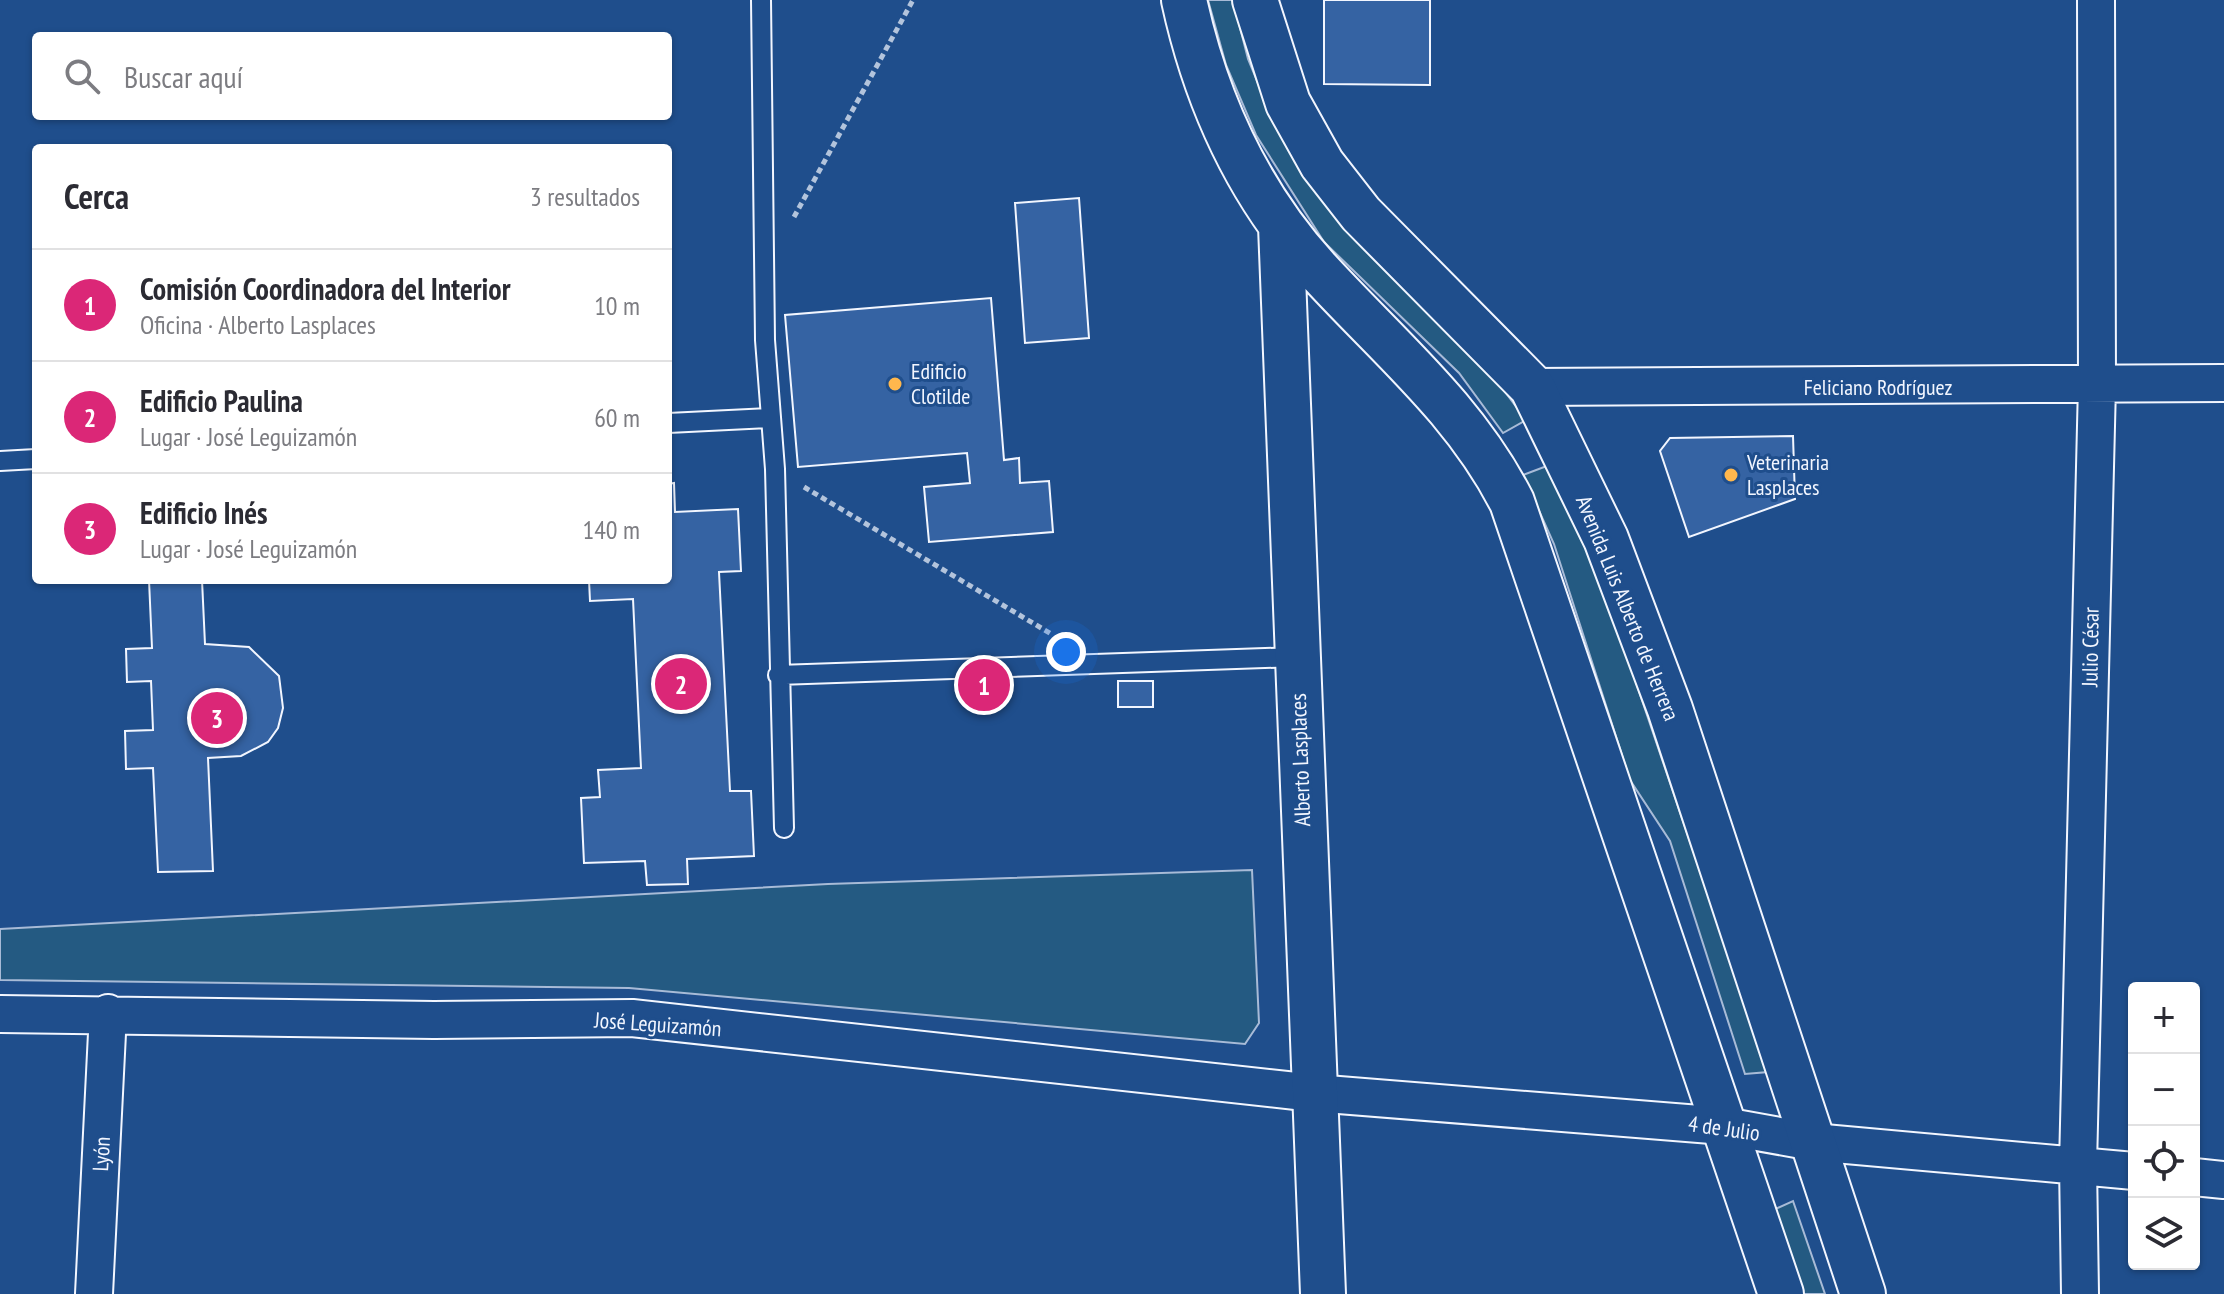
<!DOCTYPE html>
<html lang="es">
<meta charset="utf-8">
<style>
:root{--surface:#fff;--page:#f2f2f3;--text:#2b2b33;--muted:#7c7c81;--line:#e1e1e2;--accent:#db2777}
body{margin:0;font-family:"PT Sans Narrow",sans-serif;background:var(--page);color:var(--text)}
.controls{position:absolute;right:24px;bottom:24px;display:grid;overflow:hidden;border-radius:8px;box-shadow:0 2px 6px #0004}
.controls button{width:72px;height:72px;display:grid;place-items:center;padding:0;border:0;border-bottom:2px solid var(--line);background:var(--surface);color:var(--text);font:40px sans-serif}
.you{position:absolute;left:1066px;top:652px;width:28px;height:28px;margin:-20px;border:6px solid #fff;border-radius:50%;background:#1a73e8;box-shadow:0 0 0 12px #1a73e833}
.badge{display:grid;place-items:center;width:52px;height:52px;border-radius:50%;background:var(--accent);color:#fff;font-size:26px;font-weight:700}
.pin{position:absolute;translate:-50% -50%;border:4px solid #fff;box-shadow:0 2px 8px #0006}
.list{margin:0;padding:0;list-style:none}
h2{display:flex;justify-content:space-between;align-items:center;height:104px;margin:0;padding:0 32px;font-size:34px}
h2 small{font-size:26px;font-weight:400;color:var(--muted)}
.list li{display:grid;grid-template-columns:52px 1fr auto;gap:24px;align-items:center;box-sizing:border-box;height:112px;padding:0 32px;border-top:2px solid var(--line)}
.list b{display:block;font-size:30px;white-space:nowrap}
.list p{margin:0;font-size:26px;white-space:nowrap;color:var(--muted)}
.list em{font-size:26px;font-style:normal;color:var(--muted)}
.icon{flex:none;width:44px;height:44px;fill:none;stroke:currentColor;stroke-width:2;stroke-linecap:round;stroke-linejoin:round}
.map{position:relative;flex:none;width:2224px;height:1294px;overflow:hidden}
.search{position:absolute;background:var(--surface);box-shadow:0 2px 6px #0004;left:32px;top:32px;width:640px;height:88px;display:flex;align-items:center;gap:20px;box-sizing:border-box;padding:0 28px;border-radius:8px;color:var(--muted);font-size:30px}
.panel{position:absolute;background:var(--surface);box-shadow:0 2px 6px #0004;left:32px;top:144px;width:640px;height:440px;border-radius:8px}
.map>svg:first-child{display:block}
</style>
<div class="map">
<svg width="2224" height="1294" viewBox="0 0 2224 1294">
<rect width="100%" height="100%" fill="#1f4e8c"/>
<path fill="#245a82" stroke="#a8bbd7" stroke-width="2" d="M1208,0h25l15,59 26,63 208,239 44,59 -23,13 -44,-60 -135,-131 -68,-107 -30,-70z
M1552,464l33,68 183,540 -23,2 -75,-233 -40,-61 -76,-236 -31,-69z
M1252,870l7,153 -14,21 -616,-56 -629,-8v-51l828,-45z
M1793,1201l32,93h-25l-29,-83z"/>
<path fill="#3563a3" stroke="#f2f6ff" stroke-width="2" d="M1324,0h106v85l-106,-1z
M1079,198l10,140 -64,5 -10,-140z
M991,298l13,162 15,-2 1,25 29,-2 4,51 -124,10 -5,-55 46,-4 -3,-30 -169,14 -13,-152z
M1793,436l2,63 -106,38 -29,-86 10,-13z
M674,483l1,29 63,-3 3,62 -22,1 11,219h21l3,65 -67,3 1,25 -41,1 -2,-24 -61,2 -3,-65 19,-1 -2,-27 43,-2 -8,-169 -43,2 -1,-21h79v-96z
M149,580h53l3,64 44,3 30,29 4,32 -5,20 -10,14 -27,14 -33,2 5,113 -55,1 -5,-104 -27,1 -1,-38 28,-1 -2,-49 -24,1 -1,-33 26,-1z
M1118,681h35v26h-35z"/>
<g fill="none" stroke-linecap="round" stroke-linejoin="round">
<g stroke="#f2f6ff" stroke-width="22">
<path id="lane" d="M761,0l4,340 10,129 9,359
M668,423l103,-5
M0,461l36,-2
M778,675l518,-18"/>
</g>
<g stroke="#f2f6ff" stroke-width="40">
<path id="street" d="M1532,387l692,-4
M0,1014l434,6 198,-2 682,75 410,33 89,16 321,29
M2194,1177l30,3
M94,1294l14,-281
M2080,1294l-2,-129 19,-780 -1,-385"/>
</g>
<g stroke="#f2f6ff" stroke-width="48">
<path id="secondary" d="M1184,0c22,101 63,192 133,269 70,77 147,139 195,233l269,792
M1255,0l33,103 34,61 39,50 171,173 74,152 64,170 193,585
M1281,226l42,1068"/>
</g>
<path stroke="#b3c4dc" stroke-width="5" stroke-dasharray="6 4" stroke-linecap="butt" d="M794,217l119,-217
M804,487l249,148"/>
<use href="#lane" stroke="#1f4e8c" stroke-width="18"/>
<use href="#street" stroke="#1f4e8c" stroke-width="36"/>
<use href="#secondary" stroke="#1f4e8c" stroke-width="44"/>
</g>
<g fill="#ffb74d" stroke="#1f4e8c" stroke-width="3">
<circle cx="895" cy="384" r="8"/>
<circle cx="1731" cy="475" r="8"/>
</g>
<g text-anchor="middle" dominant-baseline="central" stroke-width="6" stroke-linejoin="round" paint-order="stroke">
<g font-size="22" fill="#f2f6ff" stroke="#1f4e8c" text-anchor="start">
<text x="911" y="371">Edificio<tspan x="911" dy="25">Clotilde</tspan></text>
<text x="1747" y="462">Veterinaria<tspan x="1747" dy="25">Lasplaces</tspan></text>
</g>
<g font-size="22" fill="#f2f6ff" stroke="#1f4e8c">
<text x="1878" y="387">Feliciano Rodríguez</text>
<text transform="translate(1628 608) rotate(68)">Avenida Luis Alberto de Herrera</text>
<text transform="translate(2090 647) rotate(-89)">Julio César</text>
<text transform="translate(1300 760) rotate(-92)">Alberto Lasplaces</text>
<text transform="translate(658 1024) rotate(4)">José Leguizamón</text>
<text transform="translate(1724 1128) rotate(8)">4 de Julio</text>
<text transform="translate(101 1154) rotate(-87)">Lyón</text>
</g>
</g>
</svg>
<div class="controls">
<button>+</button>
<button>−</button>
<button><svg class="icon" aria-label="locate" viewBox="0 0 24 24"><circle cx="12" cy="12" r="6"/><path d="M12 2v4M12 18v4M2 12h4M18 12h4"/></svg></button>
<button><svg class="icon" aria-label="layers" viewBox="0 0 24 24"><path d="M12 4l9 5-9 5-9-5zM3 14l9 5 9-5"/></svg></button>
</div>
<div class="you"></div>
<div class="pin badge" style="left:984px;top:685px">1</div>
<div class="pin badge" style="left:681px;top:684px">2</div>
<div class="pin badge" style="left:217px;top:718px">3</div>
<div class="search"><svg class="icon" aria-label="search" viewBox="0 0 24 24"><circle cx="10" cy="10" r="6"/><path d="M15 15l6 6"/></svg>Buscar aquí</div>
<section class="panel">
<h2>Cerca<small>3 resultados</small></h2>
<ul class="list">
<li><span class="badge">1</span><div><b>Comisión Coordinadora del Interior</b><p>Oficina · Alberto Lasplaces</p></div><em>10 m</em></li>
<li><span class="badge">2</span><div><b>Edificio Paulina</b><p>Lugar · José Leguizamón</p></div><em>60 m</em></li>
<li><span class="badge">3</span><div><b>Edificio Inés</b><p>Lugar · José Leguizamón</p></div><em>140 m</em></li>
</ul>
</section>
</div>
